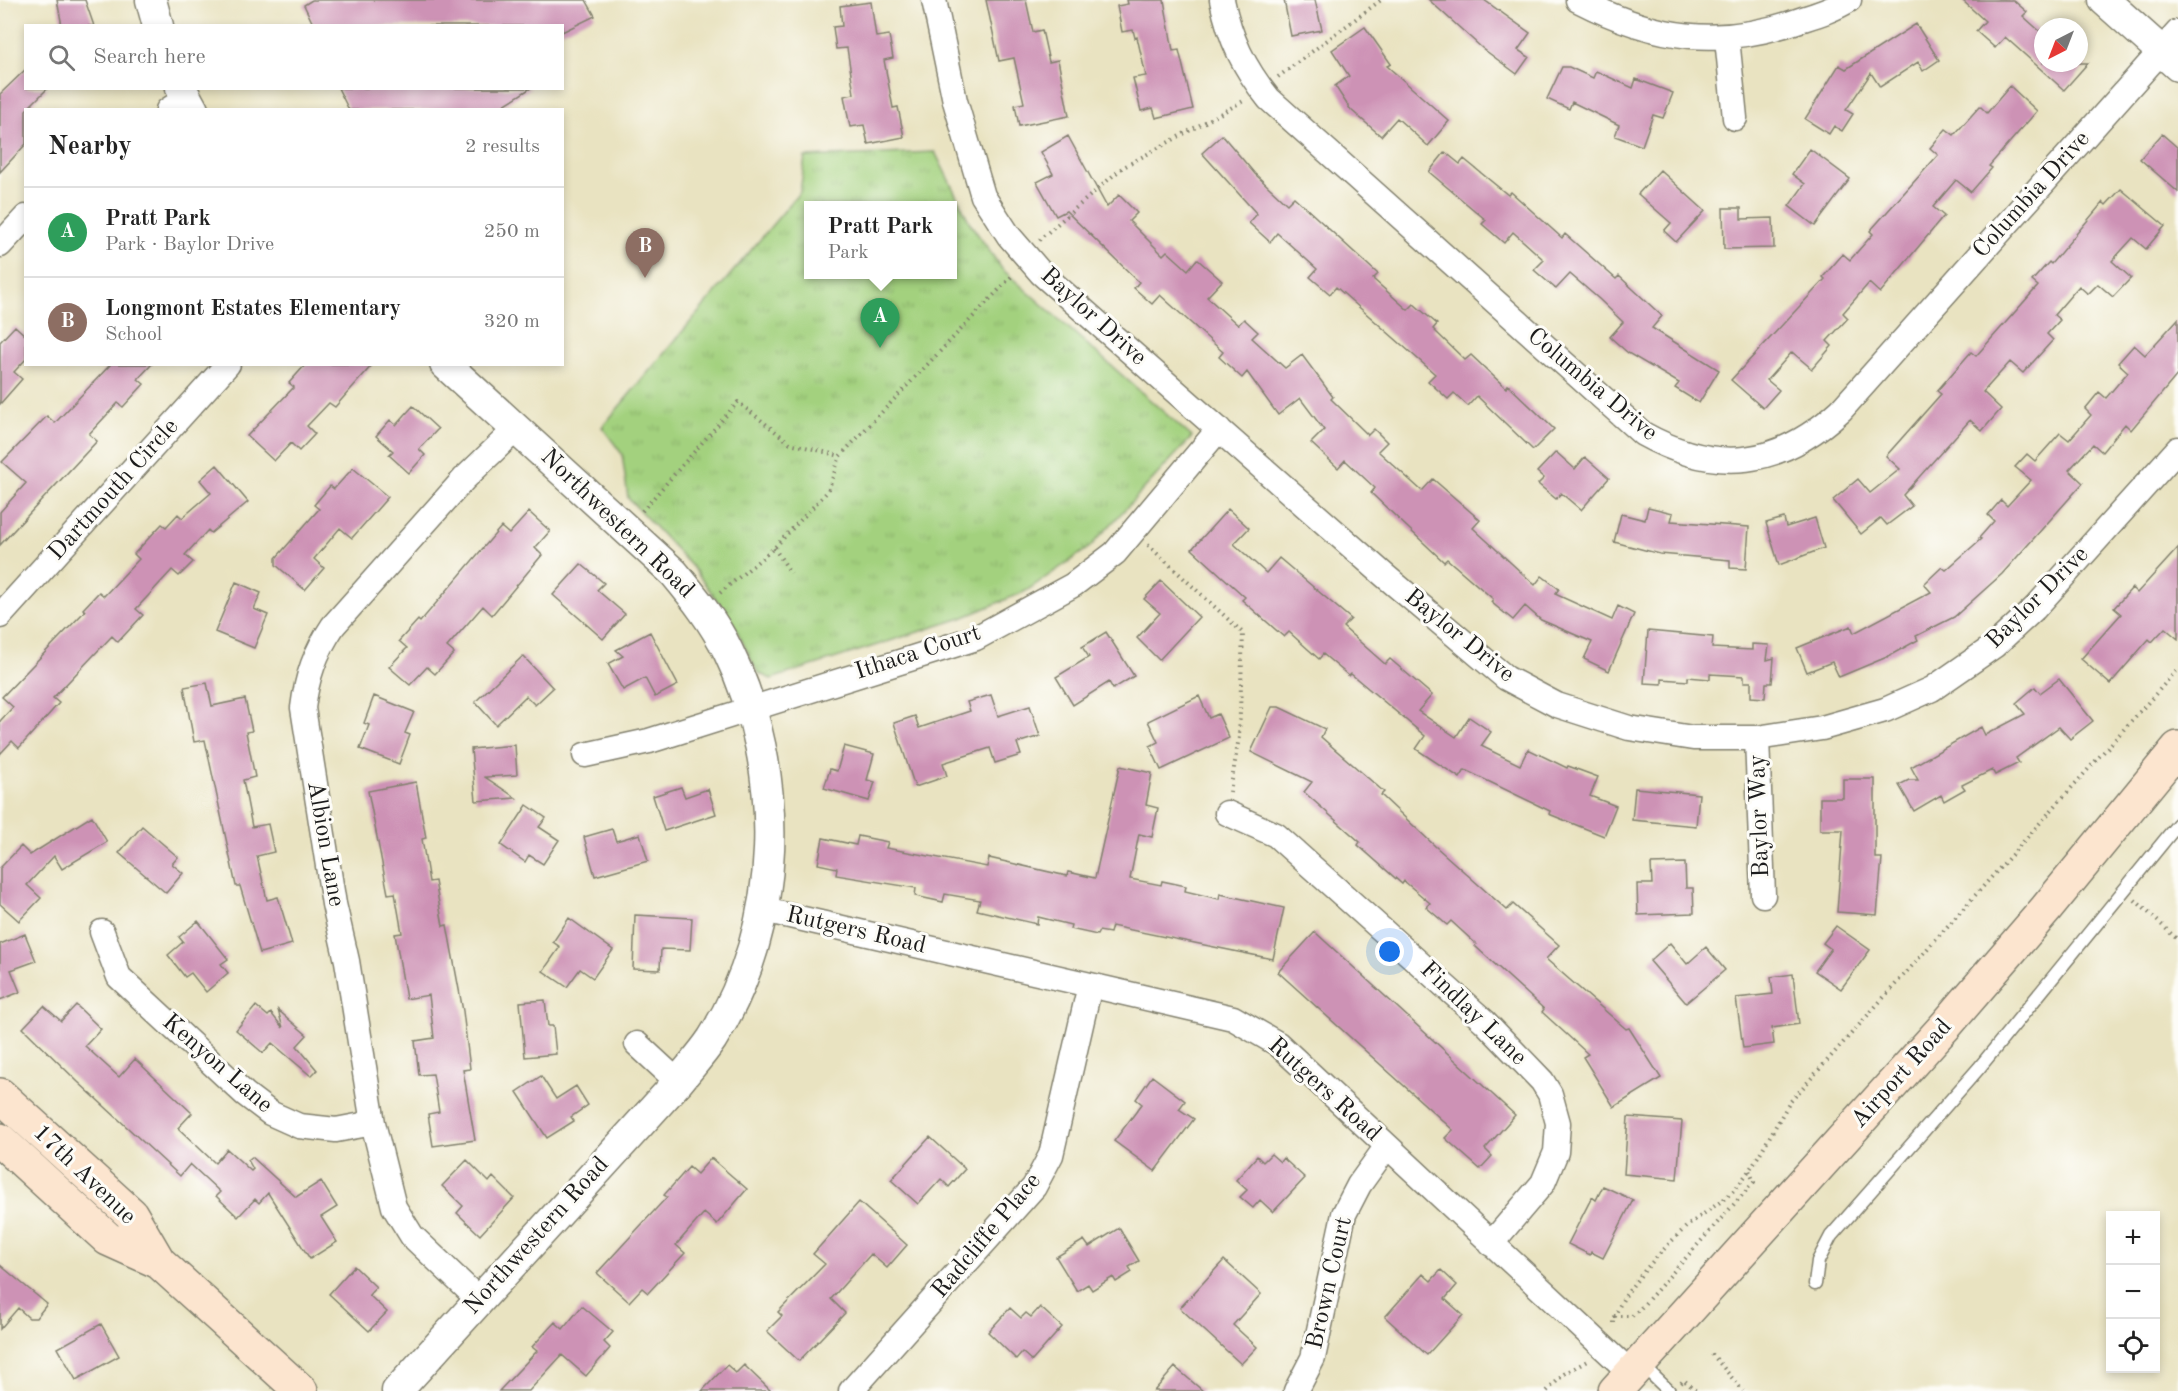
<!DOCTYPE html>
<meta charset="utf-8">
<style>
:root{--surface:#fff;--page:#f6f6f6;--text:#222;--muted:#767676;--line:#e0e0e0;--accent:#d93025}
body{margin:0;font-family:"Old Standard TT",serif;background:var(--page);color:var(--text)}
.controls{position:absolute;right:18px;bottom:18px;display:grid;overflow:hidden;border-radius:0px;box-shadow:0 3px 9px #0003}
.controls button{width:54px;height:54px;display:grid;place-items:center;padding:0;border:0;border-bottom:2px solid var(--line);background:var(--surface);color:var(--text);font:30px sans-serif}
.compass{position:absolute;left:2034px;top:18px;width:54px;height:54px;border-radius:50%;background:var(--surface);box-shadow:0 3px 9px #0003;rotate:222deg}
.you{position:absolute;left:1390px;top:952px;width:21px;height:21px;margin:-15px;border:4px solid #fff;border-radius:50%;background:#1a73e8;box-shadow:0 0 0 9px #1a73e833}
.badge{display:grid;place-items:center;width:39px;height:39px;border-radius:50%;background:var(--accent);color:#fff;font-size:20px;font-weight:700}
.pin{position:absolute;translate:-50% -50px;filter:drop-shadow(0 2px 3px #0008)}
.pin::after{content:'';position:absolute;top:32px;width:21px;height:18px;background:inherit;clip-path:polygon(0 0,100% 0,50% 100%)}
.popup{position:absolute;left:804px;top:201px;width:153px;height:78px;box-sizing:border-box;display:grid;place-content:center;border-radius:0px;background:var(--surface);filter:drop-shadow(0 2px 4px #0005);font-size:20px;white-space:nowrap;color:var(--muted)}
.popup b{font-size:22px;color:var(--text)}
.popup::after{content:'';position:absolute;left:50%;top:100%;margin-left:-12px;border:12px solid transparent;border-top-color:var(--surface)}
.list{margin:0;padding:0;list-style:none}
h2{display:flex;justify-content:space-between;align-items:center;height:78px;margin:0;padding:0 24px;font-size:26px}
h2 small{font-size:20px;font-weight:400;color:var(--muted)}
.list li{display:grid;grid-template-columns:39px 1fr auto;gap:18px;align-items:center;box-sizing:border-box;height:90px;padding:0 24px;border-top:2px solid var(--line)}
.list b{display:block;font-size:22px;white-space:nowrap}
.list p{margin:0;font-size:20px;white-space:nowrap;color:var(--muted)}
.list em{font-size:20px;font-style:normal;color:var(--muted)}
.icon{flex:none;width:33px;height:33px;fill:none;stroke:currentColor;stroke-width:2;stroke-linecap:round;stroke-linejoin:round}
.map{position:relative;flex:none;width:2178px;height:1391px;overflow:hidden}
.search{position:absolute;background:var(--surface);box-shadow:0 3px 9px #0003;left:24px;top:24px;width:540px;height:66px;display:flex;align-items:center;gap:15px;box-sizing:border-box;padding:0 21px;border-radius:0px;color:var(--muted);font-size:22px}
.panel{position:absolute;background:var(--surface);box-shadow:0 3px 9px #0003;left:24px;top:108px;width:540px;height:258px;border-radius:0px}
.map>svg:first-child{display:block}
</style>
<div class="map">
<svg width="2178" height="1391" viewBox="0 0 2178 1391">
<defs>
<pattern id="park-tufts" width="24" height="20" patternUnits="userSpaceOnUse" patternTransform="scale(1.5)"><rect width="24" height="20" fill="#a3d17e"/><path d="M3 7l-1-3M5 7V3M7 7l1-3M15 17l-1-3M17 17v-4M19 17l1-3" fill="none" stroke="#8cb36c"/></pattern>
</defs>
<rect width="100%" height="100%" fill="#fdfcf7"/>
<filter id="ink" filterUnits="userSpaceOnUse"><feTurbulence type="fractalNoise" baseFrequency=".0167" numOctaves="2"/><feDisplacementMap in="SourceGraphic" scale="12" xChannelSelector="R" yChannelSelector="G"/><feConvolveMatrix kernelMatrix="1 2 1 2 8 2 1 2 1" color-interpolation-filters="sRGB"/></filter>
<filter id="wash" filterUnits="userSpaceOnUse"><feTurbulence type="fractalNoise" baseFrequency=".008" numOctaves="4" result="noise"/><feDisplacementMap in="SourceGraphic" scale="24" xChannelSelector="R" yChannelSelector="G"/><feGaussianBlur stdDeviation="1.35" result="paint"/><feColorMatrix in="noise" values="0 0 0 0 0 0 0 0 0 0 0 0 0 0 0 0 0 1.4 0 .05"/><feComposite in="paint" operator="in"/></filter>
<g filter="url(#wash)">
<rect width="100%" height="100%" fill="#e9e3c1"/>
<path fill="url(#park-tufts)" stroke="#60764d" stroke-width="1.5" fill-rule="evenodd" d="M935,152l35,71 32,46 190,168 -102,110 -64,44 -64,27 -191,61 -13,-6 -26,-52 -37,-51 -67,-72 -6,-44 -20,-27 198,-235 5,-35zM808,206h144v68h-144z"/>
<g id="blocks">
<path fill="#cd92b5" d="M57,0h28l9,26h-32z
M312,0h274l9,16 -33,16v-6h-248l-10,-21z
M986,0h40l7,32 9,-2 7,32 9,-2 11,56 -50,10 -4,-21 9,-2 -10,-45 -15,3z
M1127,0h37l9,51 6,-1 14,59 -37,9 -3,-10 -12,3 -8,-33 13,-2 -9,-39 -2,1 -2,-8 -11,2 -5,-26 11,-2z
M1284,0h31l7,30 -31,6z
M1429,0h55l46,33 -12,17 11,7 -12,17 -35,-26z
M1962,0h51l14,12 -4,4 20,18v29h45l-24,27 -59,-53 -10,11 -19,-17 9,-10z
M871,2l5,35 13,-2 4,23 -9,2 9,48 5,-1 6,30 -36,7 -4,-19 -14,2 -6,-31 10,-2 -7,-46 -11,1 -3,-22 9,-1 -2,-20z
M1916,24l23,36 -16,11 -5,-9 -38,25 -9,-14 -25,37 7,4 -11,17 -8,-5 -5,8 -24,-15 34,-54 7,4z
M1365,27l26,37 -4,2 62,55 -21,25 -31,-28 -16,18 -31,-27 -15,-23 14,-10 -17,-26z
M1562,67h7l24,11 3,-7 37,17 3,-9 37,14 -10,25 -10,-3 -11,31 -27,-10 4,-11 -47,-23 -3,7 -22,-10z
M26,69v19h22l-22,22v34l-26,28v-78z
M2010,86l27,25 -48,55 3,2 -21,24 -15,-12 -23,27 11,9 -64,77 -11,-10 -26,30 5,5 -21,23 5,5 -20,23 -20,-17 -25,28 12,10 -16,18 -32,-28 94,-101 -2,-2 20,-23 7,6 23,-26 -3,-3 68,-76 -8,-7 16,-19 8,6 26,-29 7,7z
M338,88h193l-35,22h-147z
M2162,134l16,14v44l-38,-33z
M1222,135l33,39 32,30 7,-7 84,77 -5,5 35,31 6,-6 23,20 -4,5 32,31 6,-5 35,33 2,-3 46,44 -21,21 -56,-54 -9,10 -14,-13 -6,6 -20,-18 7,-7 -99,-87 -6,7 -20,-17 7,-8 -40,-36 -7,9 -21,-19 8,-9 -55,-61z
M1068,136l39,71 12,-12 18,18 -8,8 34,34 4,-4 21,19 9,-11 25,22 -15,16 31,28 6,-6 14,13 -6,6 33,30 17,-13 31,42 -2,2 37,36 6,-6 13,13 -9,9 44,40 11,-12 47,41 -7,8 62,57 7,-9 17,13 -4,5 57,26 6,-14 16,8 -25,57 -25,-12 8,-17 -51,-22 -16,-14 -12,14 -22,-18 2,-3 -46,-40 -3,3 -73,-69 4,-5 -30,-28 -7,8 -27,-25 13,-13 -24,-32 -22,17 -31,-43 -5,6 -23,-21 4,-5 -63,-57 -8,9 -18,-16 5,-6 -73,-71 -10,5 -19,-34 16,-8 -12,-22z
M1810,149l40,30 -35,47 -26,-20 16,-22 -13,-10z
M1445,152l15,12 4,-5 44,36 3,-3 51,46 3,-4 51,45 3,-3 43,40 -10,12 67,42 -20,33 -24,-15 4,-5 -51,-30 -18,-16 13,-15 -24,-23 -29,-25 -14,15 -22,-19 10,-10 -31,-28 -9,11 -22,-19 4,-4 -57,-48z
M1660,170l45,41 -29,31 -12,-11 7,-8 -33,-29z
M2121,189l44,37 -19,23 -13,-11 -21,23 19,17 -18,19 -15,-13 -10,10 -9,-8 -25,29 6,5 -13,14 6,6 -30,33 -13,-11 -27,30 18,17 -19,22 -12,-11 -67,75 9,11 -25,19 -6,-7 -20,16 -28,-34 25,-21 12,14 30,-24 -14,-13 55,-62 -4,-3 34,-39 5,4 62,-70 -6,-5 17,-19 2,2 52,-62 3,3z
M1723,208h18v11l32,-1 1,30 -50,1z
M2178,319v55l-47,56 -6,-6 -23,28 -9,-8 -24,26 14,13 -81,91 -48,43 -38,19 2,4 -31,17 -48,20 -7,-15 -25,10 -10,-24 54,-22 3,7 77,-41 -7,-8 18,-17 4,3 35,-31 -2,-1 15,-17 -6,-6 13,-15 6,6 24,-26 -16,-13 12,-13 8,7 25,-28 9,7 22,-25 -6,-6 14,-17 7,6 22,-26 -10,-9 16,-18 11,10z
M15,326l11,10v23l-12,13 8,7 -22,25v-62z
M111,364h41l-14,15 6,5 -21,23 -5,-4 -29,31 8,7 -97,104v-33l26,-29 -24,-21 45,-46 8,7z
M306,364h67l-38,43 -6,-4 -22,23 8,8 -16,17 -8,-8 -17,18 -27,-25 47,-49 -5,-4z
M413,406l25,23 -19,20 6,6 -16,18 -20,-18 4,-4 -17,-15 14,-16 6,5z
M1556,452l19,17 10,-12 24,21 -28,32 -20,-17 -5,6 -18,-15 6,-6 -7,-6z
M217,465l31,37 -37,31 -3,-3 -23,25 8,7 -14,14 -7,-6 -36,39 7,6 -25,27 -6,-6 -59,62 6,5 -40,45 -7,-7 -12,13v-33l13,-14 -11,-10 83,-86 -2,-2 16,-17 5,4 35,-37 -5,-5 28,-30 4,3 12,-13 4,4 29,-25 -11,-13z
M353,468l35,29 -36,41 -12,-10 -26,31 10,9 -19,22 -29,-25v-7l43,-49 -5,-4 16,-19 4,3z
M1648,507l25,6 -2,8 78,6 -3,42 -16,-1v-8l-70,-6 -46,-12 7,-28 24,6z
M1228,509l21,19 -15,16 32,29 13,-15 72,61 -8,8 42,37 5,-5 42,36 -14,16 38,26 13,-20 22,15 -10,14 39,19 8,-16 39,19 1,-2 30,11 -8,19 26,10 -12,30 -55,-22 1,-3 -85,-41 -5,8 -44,-29 9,-13 -74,-62 -2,2 -26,-22 -4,5 -30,-27 -5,5 -42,-37 3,-3 -53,-48z
M529,512l21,19 -15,17 7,7 -50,60 -9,-9 -36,41 7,6 -19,21 -8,-7 -17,18 -21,-18 18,-19 -8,-7 19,-21 2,2 81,-95 8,7z
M1784,518l2,9 29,-9 9,30 -45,17 -13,-42z
M2178,548v91l-13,-11 -13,14 -3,-3 -39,45 -29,-25 40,-45 -7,-6 18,-20 5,5z
M581,564l23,19 -7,7 28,24 -22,25 -50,-44z
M1161,581l38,36 -40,43 -22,-22 23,-25 -16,-14z
M236,582l25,11 -7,16 14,6 -14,33 -39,-16z
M1648,631l65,6 -1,11 40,2v-6l17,1 -2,15 7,-2 -2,25h-6l-1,15 -14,-1v-15h-7v-6l-34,-2v5l-22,-2v4l-26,-2v5l-18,-1z
M650,632l28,53 -23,12 -10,-19 -22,12 -15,-26 15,-8 -7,-6z
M1106,632l28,44 -21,13 -4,-7 -36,23 -17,-28 33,-20 -7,-10z
M523,656l30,32 -18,17 -9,-9 -30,29 -21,-23z
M2059,679l34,42 -23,18 -11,-12 -43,31 3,5 -24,12 -3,-5 -30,15 3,4 -21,12 -3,-6 -27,16 -15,-26 10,-5h9l-7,-13 70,-40 4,8 40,-21 -9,-11 19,-16 5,6z
M207,683l5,23 33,-7 7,32 -6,1 9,45 -12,3 9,47 16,-3 6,28 -17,4 10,44 11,-3 14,47 -32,9 -20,-67h-4l-31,-146 -11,2 -10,-55z
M991,695l7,21 32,-10 10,30 -23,7 4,12 -26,8 -5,-15 -47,15 4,13 -32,11 -21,-64 21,-7 4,12 51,-17 -3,-9z
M374,696l40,16 -9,21 5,2 -11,29 -39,-15 9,-24 -5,-2z
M1199,696l10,22 9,-4 11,24 -68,32 -11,-24 8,-4 -10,-21z
M1272,707h7l46,22 -4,8 63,55 -3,3 54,51 72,64 6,-6 46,41 -13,14 80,70 3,-1 32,50 -47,29 -31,-50 5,-3 -46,-42 2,-3 -69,-63 1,-2 -25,-23 -4,4 -21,-18 4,-4 -26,-22 -2,3 -44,-39 2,-3 -56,-50 8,-10 -61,-30z
M515,745l2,30 -32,2 31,21 -40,3 -5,-52z
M844,746l30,8 -7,26 8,2 -6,19 -45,-13 6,-19 7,2z
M1120,766l32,7 -6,32 12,3 -6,29 -13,-3 -9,45 31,6 1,-4 24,5 -1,5 34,8 1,-5 64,14 -11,51 -161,-33 -2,7 -11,-2 -2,4 -27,-6 1,-4 -33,-8 -1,7 -60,-14 3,-10 -35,-6 -2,8 -28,-6 1,-8 -80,-13 1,-7 -19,-4 5,-26 33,7 2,-9 30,6 -2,6 101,19 2,-9 78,18 1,-4 27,6z
M1843,779h32v79h7l-5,57 -40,-3 6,-82h-23v-32h23z
M416,782l10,56 -4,1 7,43 6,-1 8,45 4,-1 16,86 7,58 -7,1 12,70 -42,6 -5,-32 11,-2 -6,-38 -14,1 -4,-34 19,-3 -5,-43 -23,4 -11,-65 7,-1 -7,-40 -7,1 -20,-103z
M681,787l4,10 23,-8 8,25 -52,17 -11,-35z
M1635,788l64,6 -3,32 -64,-6z
M527,805l19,13 -7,9 20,13 -16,24 -14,-9 -4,7 -24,-17z
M92,816l15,26 -45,27 -8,-13 -27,29 14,13 -22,23 -19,-17v-36l21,-22 9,9z
M142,826l36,31 -6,7 11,9 -17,20 -47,-40z
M612,829l4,12 24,-7 8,27 -53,15 -11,-39z
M1685,863l1,25h7l1,25 -56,2 -1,-31h15l-1,-20z
M635,915l57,3 -2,32 -29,-1 -1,21 -27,-1z
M569,918l44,32 -20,28 -13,-9 -13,18 -24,-16 17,-24 -7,-5z
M198,921l30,38 -7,5 7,9 -22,19 -15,-19 -6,4 -17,-22 15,-13 -4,-5z
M1836,926l34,24 -29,39 -26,-18 16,-22 -8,-6z
M1315,932l200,183 -30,34 7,7 -12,13 -35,-31 8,-8 -175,-158z
M25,934l11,27 -25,9 9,22 -20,8v-56z
M1670,943l17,21 19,-17 19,23 -39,33 -36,-42z
M1793,974l6,50 -27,4 2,16 -31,4 -7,-50 37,-4 -2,-17z
M545,1000l3,26h5l3,28 -31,3 -5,-55z
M76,1005l25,24 -16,17 34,31 16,-18 57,54 -14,15 37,35 12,-14 24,22 2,-2 -5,-9 4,-3 44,40 25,-16 16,26 -16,10 16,25 -27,17 -42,-66 -9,10 -4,-4 -17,18 -22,-21 4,-4 -30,-28 -10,12 -102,-94 -55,-54 21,-22 17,15z
M256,1006l12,10 3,-3 12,15 -5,-18 29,25 -10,11 20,24 -6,6 -39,-33 -9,10 -27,-23z
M541,1076l15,23 20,-13 12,19 -17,12 3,4 -27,17 -30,-46z
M1152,1076l33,25 -6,8 15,10 -39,52 -41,-30 28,-37 -6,-5z
M1628,1117l54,4 -5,58 -53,-5z
M930,1137l35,32 -16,18 -8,-8 -23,25 -27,-24z
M1271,1154l9,8 3,-4 22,20 -32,34 -13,-12 -7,8 -13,-11 7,-7 -11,-10 21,-24 6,6z
M711,1158l36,31 -30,35 -13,-11 -28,32 9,8 -37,40 -6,-5 -13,14 -32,-29 70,-76 -3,-2 25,-28 8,7z
M467,1160l22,22 4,-5 21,21 -34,37 -23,-22 6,-7 -21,-20z
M1603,1186l30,14 -30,58 -12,-6 -1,3 -22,-11 24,-47 4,3z
M859,1202l48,43 -20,23 -16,-14 -40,45 14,14 -46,48 -32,-30 15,-15 -4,-4 47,-48 -12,-10z
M1119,1228l20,33 -10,6 3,5 -16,10 -3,-5 -21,13 -4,-6 -11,7 -21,-34 28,-17 5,7z
M1224,1260l37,34 -28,31 24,22 -16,17 -61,-56z
M0,1265l47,39 -11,14h-7l-11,-10 -18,21z
M354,1266l22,21 -7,8 18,17 -18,19 -40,-37z
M1441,1270l16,15 -12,14 18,16 -36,40 -42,-38 38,-43 8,7z
M582,1306l31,26 -9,10 6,6 -24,28 -24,-21 -33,36h-30l38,-40 -5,-4 23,-25 8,7z
M1040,1307l22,20 -30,34 -10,-9 -6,7 -28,-27 22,-24 11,10 5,-5 5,4z
M101,1324l18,32 -43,24 -18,-32z
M727,1365l9,8 8,-8 27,26h-69z
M1175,1367l28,24h-49z"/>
</g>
</g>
<g filter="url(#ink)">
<use href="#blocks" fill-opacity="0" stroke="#82806e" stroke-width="1.5"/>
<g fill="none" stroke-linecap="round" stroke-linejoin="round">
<g stroke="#82806e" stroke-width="15">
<path id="service" d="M1815,1284l3,-23 13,-25 148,-168 199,-244
M1641,1364l28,27"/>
</g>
<g stroke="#82806e" stroke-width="27">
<path id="minor" d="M934,0l21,101 28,95 26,40 32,37 343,302 122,103 51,27 72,23 64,10h64l65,-10 63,-18 47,-21 62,-43 41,-38 143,-159
M1222,0c8,39 22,68 47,99l374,335c74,41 136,33 198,-24l337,-378
M1578,0c78,40 142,49 225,19 16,-5 32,-10 46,-19
M1727,38l8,80
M168,110l17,-11
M0,245l26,-28
M0,616l228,-252
M1757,738l6,157
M585,755l64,-14 327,-103 97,-53 42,-32 104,-124
M1227,813l49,22 208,186 58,60 8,13 8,29 -2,29 -13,31 -52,61
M764,910l469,108 45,26 353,329
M102,932l17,45 126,117 25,19 29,13 37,4 37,-7
M637,1044l41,38
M478,1299l-66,-63 -18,-29 -21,-84 -26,-162 -13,-57 -31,-196c4,-32 12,-55 30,-82l131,-147 52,-50
M851,1391l183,-204 17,-32 39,-170
M1296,1391l17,-33 31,-144 15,-29 28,-39"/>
</g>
<g stroke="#82806e" stroke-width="33">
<path id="tertiary" d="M151,0l7,26
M2104,0l74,66
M181,88l12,22
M397,1391l281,-309c11,-14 24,-28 34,-43 72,-114 75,-267 16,-388 -14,-29 -34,-54 -54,-78l-229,-209"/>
</g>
<g stroke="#82806e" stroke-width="36">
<path id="secondary" d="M0,1095l131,119 28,48
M0,1140l108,99 51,23 142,129
M1615,1391l332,-367 99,-115 132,-161"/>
</g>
<path stroke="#82806e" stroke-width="4" stroke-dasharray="1.5 4.5" stroke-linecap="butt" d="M1278,77l103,-77
M1039,240l83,-72 123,-68
M642,511l96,-109 52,41 50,13
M1148,545l95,88 -4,104 -9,55
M774,548l17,25
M720,593l54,-45 54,-57 12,-35 173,-181
M2135,900l43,40
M1614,1316h18l7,-6 115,-128 -5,-12
M1614,1323c0,-24 53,-78 71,-95 16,-14 36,-24 51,-40 22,-27 36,-57 54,-86l388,-433
M1712,1354l31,37
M1681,1383l3,-3 12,11
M1547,1391l17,-17 23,-13"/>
<use href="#service" stroke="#fff" stroke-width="12"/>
<use href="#minor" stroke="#fff" stroke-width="24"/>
<use href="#tertiary" stroke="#fff" stroke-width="30"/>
<use href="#secondary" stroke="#fce5cf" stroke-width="33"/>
</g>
</g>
<g text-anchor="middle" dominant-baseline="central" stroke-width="6" stroke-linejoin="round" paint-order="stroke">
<g font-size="24" fill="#1c1c1c" stroke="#fdfcf7">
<text transform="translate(2032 195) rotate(-48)">Columbia Drive</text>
<text transform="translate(1093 317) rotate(42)">Baylor Drive</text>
<text transform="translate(1592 385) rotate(40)">Columbia Drive</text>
<text transform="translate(114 490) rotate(-48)">Dartmouth Circle</text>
<text transform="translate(617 524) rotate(44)">Northwestern Road</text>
<text transform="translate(2038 598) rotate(-45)">Baylor Drive</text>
<text transform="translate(1459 636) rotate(39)">Baylor Drive</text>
<text transform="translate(918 653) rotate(-18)">Ithaca Court</text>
<text transform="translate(1760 816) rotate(-92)">Baylor Way</text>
<text transform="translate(325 844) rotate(80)">Albion Lane</text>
<text transform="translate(856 931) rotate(13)">Rutgers Road</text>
<text transform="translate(1473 1014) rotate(44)">Findlay Lane</text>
<text transform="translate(217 1064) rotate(41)">Kenyon Lane</text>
<text transform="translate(1902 1074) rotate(-48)">Airport Road</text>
<text transform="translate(1324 1090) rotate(42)">Rutgers Road</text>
<text transform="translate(84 1175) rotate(44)">17th Avenue</text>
<text transform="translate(537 1236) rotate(-48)">Northwestern Road</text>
<text transform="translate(987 1236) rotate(-50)">Radcliffe Place</text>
<text transform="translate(1330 1283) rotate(-77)">Brown Court</text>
</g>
</g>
</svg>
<div class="controls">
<button>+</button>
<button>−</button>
<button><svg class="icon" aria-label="locate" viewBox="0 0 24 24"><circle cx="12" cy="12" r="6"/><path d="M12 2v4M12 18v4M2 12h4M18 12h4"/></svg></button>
</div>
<svg class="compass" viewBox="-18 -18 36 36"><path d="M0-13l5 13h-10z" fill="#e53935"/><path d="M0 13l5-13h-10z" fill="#767676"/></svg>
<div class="you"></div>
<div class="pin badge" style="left:880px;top:348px;background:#2e9e5b">A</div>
<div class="popup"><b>Pratt Park</b>Park</div>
<div class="pin badge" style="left:645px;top:278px;background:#8d6e63">B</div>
<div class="search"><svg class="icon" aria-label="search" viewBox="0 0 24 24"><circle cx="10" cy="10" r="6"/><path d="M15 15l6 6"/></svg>Search here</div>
<section class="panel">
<h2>Nearby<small>2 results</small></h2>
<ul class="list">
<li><span class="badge" style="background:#2e9e5b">A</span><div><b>Pratt Park</b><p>Park · Baylor Drive</p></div><em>250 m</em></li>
<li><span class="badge" style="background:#8d6e63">B</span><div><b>Longmont Estates Elementary</b><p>School</p></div><em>320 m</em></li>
</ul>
</section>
</div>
